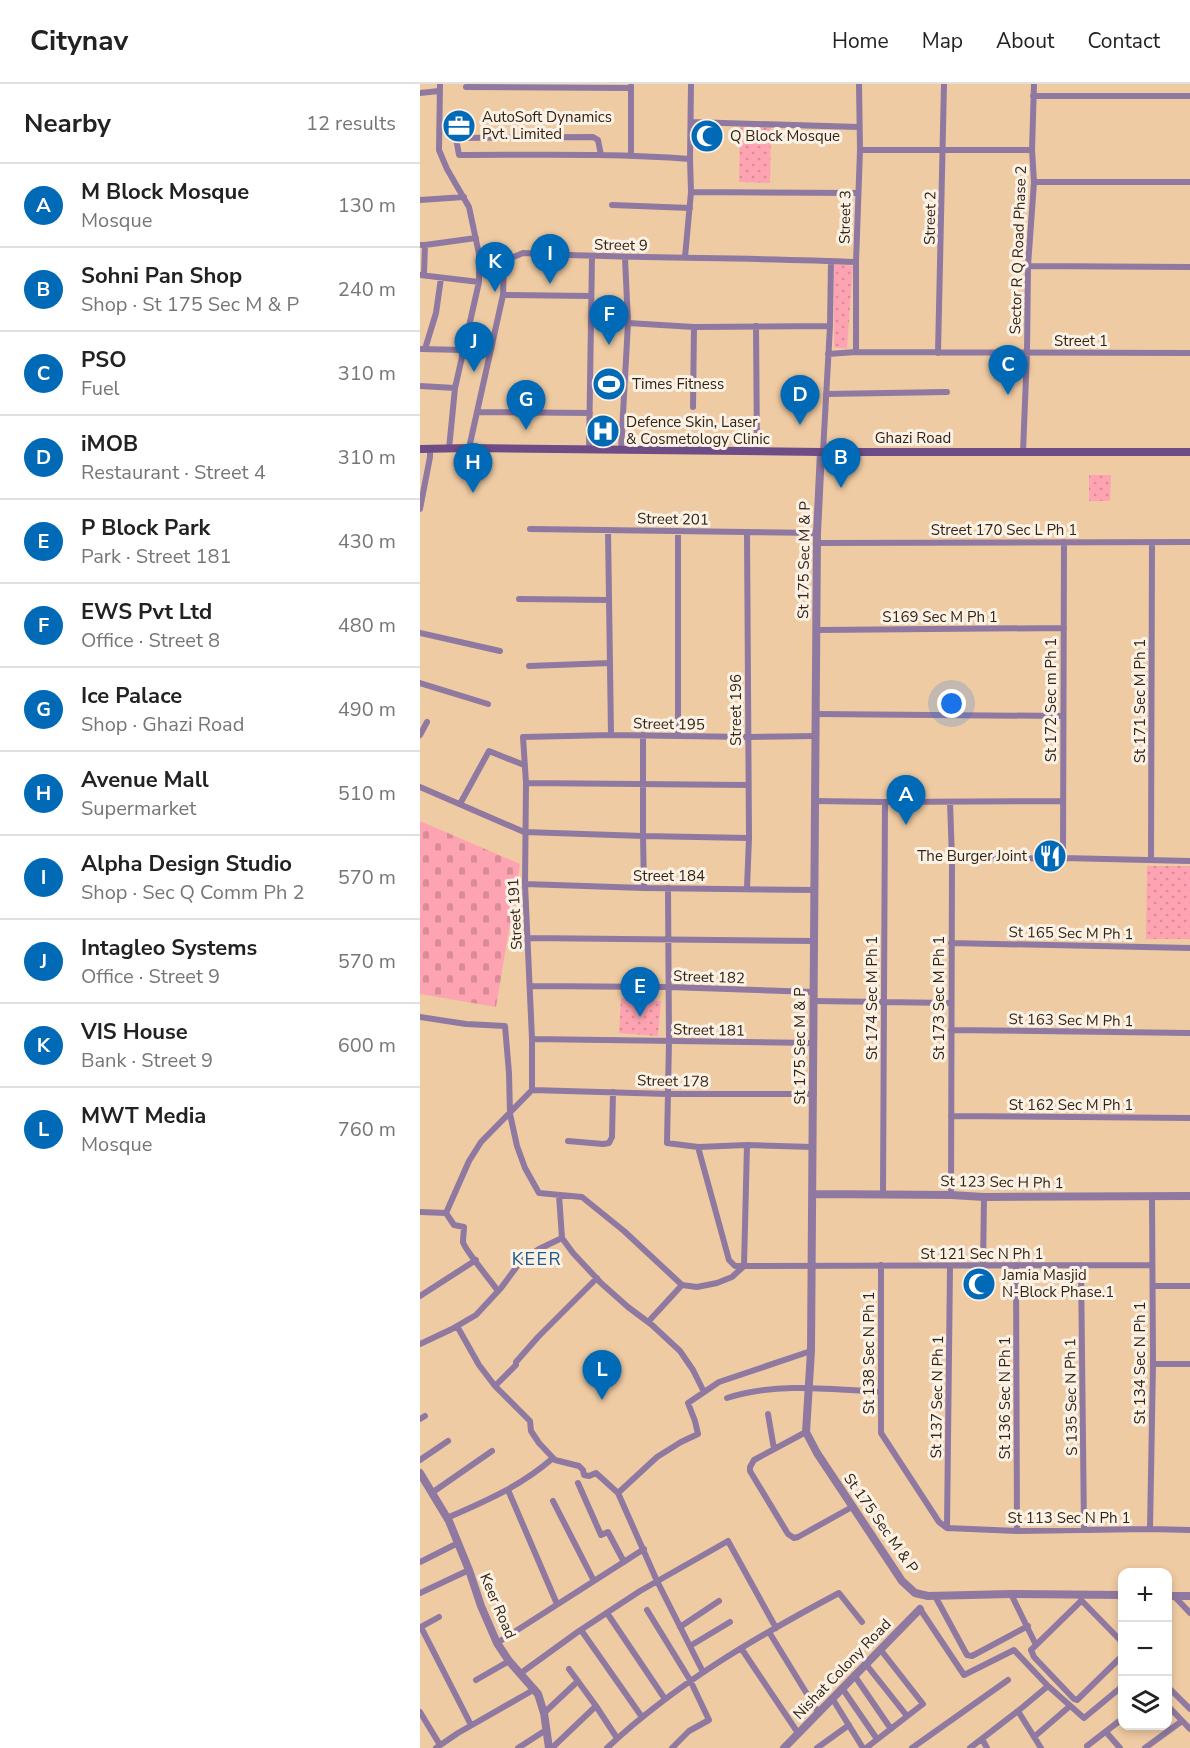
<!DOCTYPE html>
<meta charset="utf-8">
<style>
:root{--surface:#fff;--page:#f6f6f6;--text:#222;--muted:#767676;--line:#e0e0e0;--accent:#006ab6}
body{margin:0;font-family:"Nunito Sans",sans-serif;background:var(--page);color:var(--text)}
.controls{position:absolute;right:18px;bottom:18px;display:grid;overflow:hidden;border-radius:12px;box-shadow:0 3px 9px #0003}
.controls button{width:54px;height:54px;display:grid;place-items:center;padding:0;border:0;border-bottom:2px solid var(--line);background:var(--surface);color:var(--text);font:30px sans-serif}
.you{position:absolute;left:532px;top:620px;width:21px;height:21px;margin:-15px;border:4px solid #fff;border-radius:50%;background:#1a73e8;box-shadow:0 0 0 9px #1a73e833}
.badge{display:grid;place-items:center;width:39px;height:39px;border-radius:50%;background:var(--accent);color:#fff;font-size:20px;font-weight:700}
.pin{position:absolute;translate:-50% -50px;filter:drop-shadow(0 2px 3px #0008)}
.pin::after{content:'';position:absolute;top:32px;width:21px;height:18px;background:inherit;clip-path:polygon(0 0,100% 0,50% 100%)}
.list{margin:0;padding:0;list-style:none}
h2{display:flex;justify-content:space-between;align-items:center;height:78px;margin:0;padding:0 24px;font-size:26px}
h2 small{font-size:20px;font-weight:400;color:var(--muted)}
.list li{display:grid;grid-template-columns:39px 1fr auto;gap:18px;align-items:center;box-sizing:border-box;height:84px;padding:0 24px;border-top:2px solid var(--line)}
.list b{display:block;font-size:22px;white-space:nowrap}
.list p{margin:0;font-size:20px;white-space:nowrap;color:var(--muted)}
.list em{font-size:20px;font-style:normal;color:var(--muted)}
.icon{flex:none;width:33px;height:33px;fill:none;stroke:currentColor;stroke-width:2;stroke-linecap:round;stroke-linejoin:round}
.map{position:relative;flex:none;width:770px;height:1664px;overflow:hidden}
header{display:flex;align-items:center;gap:36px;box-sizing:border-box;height:84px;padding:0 30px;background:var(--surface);border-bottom:2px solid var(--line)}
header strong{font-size:28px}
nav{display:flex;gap:33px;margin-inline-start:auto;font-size:21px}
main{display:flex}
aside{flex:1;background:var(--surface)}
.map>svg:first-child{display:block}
</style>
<header>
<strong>Citynav</strong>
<nav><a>Home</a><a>Map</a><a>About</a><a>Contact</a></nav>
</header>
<main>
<aside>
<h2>Nearby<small>12 results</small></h2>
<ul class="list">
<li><span class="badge">A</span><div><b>M Block Mosque</b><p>Mosque</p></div><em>130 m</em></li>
<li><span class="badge">B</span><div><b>Sohni Pan Shop</b><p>Shop · St 175 Sec M &amp; P</p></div><em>240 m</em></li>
<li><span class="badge">C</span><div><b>PSO</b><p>Fuel</p></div><em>310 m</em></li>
<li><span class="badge">D</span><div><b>iMOB</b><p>Restaurant · Street 4</p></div><em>310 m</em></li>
<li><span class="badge">E</span><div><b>P Block Park</b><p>Park · Street 181</p></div><em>430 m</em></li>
<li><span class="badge">F</span><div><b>EWS Pvt Ltd</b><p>Office · Street 8</p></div><em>480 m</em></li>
<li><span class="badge">G</span><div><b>Ice Palace</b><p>Shop · Ghazi Road</p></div><em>490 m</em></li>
<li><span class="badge">H</span><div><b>Avenue Mall</b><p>Supermarket</p></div><em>510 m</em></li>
<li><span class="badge">I</span><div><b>Alpha Design Studio</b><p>Shop · Sec Q Comm Ph 2</p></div><em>570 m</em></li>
<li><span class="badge">J</span><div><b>Intagleo Systems</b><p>Office · Street 9</p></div><em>570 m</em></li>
<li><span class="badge">K</span><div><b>VIS House</b><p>Bank · Street 9</p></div><em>600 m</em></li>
<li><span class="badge">L</span><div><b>MWT Media</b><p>Mosque</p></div><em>760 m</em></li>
</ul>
</aside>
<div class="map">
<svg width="770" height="1664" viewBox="0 0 770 1664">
<defs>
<pattern id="cemetery-stones" width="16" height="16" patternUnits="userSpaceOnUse" patternTransform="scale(1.5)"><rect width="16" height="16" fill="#fda3b1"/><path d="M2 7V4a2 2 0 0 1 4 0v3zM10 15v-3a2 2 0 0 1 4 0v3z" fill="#d98c97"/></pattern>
<pattern id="park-dots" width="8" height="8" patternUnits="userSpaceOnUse" patternTransform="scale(1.5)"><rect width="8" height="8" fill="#fda3b1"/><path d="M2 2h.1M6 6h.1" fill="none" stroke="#d98c97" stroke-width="1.8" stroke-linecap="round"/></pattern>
</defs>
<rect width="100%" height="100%" fill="#efcba3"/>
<path fill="url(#cemetery-stones)" d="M0,737l100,43 -24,143 -76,-13z"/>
<path fill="url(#park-dots)" d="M320,42l31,1 -1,56 -31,-1z
M414,179l19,3 -6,83 -13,-2z
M669,391h22l-1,26h-21z
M727,782h43v73h-44z
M201,914l40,3 -3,35 -39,-3z"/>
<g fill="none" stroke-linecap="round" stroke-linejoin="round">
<path stroke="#8f79a1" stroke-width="6" d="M20,0l-1,66 8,19 22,38 10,47v28l-24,106 -6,61
M211,2v69
M46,3l165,1
M0,9l19,-2
M613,12h157
M271,38l167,5
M440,66h172
M181,71l-3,-15 -5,-3 -137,1 3,17c77,0 154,-2 231,4
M614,98h156
M271,108l166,1
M0,116l44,-3
M192,121l78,3
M0,161h5l-1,29
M5,161l51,-7
M265,173l6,-65 -1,-33 1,-75
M608,182l162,1
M0,191l59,7
M83,211l88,1
M208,239l66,4 136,-1
M336,242l1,125
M0,265l44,1
M5,265l11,-36 5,-35
M436,268v-90l4,-112 -1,-66
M518,269l6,-269
M408,270l28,-2 334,1
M0,302l35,2
M406,310l121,-2
M273,323l1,-80
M57,328l113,1
M49,364l34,-153 1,-28 7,-9 12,-5c111,6 222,4 333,9
M169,365l3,-192
M201,366l7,-127 -3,-65
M403,368l7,-126 1,-65
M603,368l4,-100 1,-86 6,-84 -2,-32 2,-66
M0,425l10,-52v-8
M110,445l287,4
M188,446l3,205
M258,447v205
M327,449l2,305 -2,50
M397,459l373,-1
M99,515l90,1
M397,546l247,-2
M0,549l80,18
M109,582l81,-3
M0,599l68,21
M396,630l247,2
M0,651l7,-13
M223,651v101l1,52
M106,699l222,2
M0,703l104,45 119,4 106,2
M395,717l70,1 178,-1
M530,718l2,57 -1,336
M40,720l29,-53 35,14
M643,774l1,-316
M532,775l111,-1 127,3
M731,776l1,-318
M105,800l119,4 170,2
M248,804l1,153 -2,102 31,4 49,-2 65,2
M109,854l285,3
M531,859l239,5
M110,902l139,1 145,5
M395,917l136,2
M0,933l46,7 39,2 4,47 1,41 7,32 8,22 14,25 43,4 42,34 58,54 15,2 20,-4 15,-6 12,-11 3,-121
M531,946l239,3
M112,955l281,4
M112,1006v-51l-7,-155 1,-101 -3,-46 88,-2 137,2 68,-1
M112,1006l136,4h146
M531,1032l239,2
M148,1057l35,3 6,-1 3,-6 1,-45
M278,1063l31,113 6,6 417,-1
M463,1110l2,-392
M139,1111l3,43 11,15 28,30 27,24 24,18 28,26 13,19 11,22
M0,1128l26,1
M26,1129l23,-52 12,-19 51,-52
M26,1129l8,12 10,2c0,5 -1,10 -1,15 1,7 29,40 35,49
M461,1181v168l58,89 8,6
M596,1181l1,266
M661,1181l3,264
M563,1182l1,-69
M733,1202h37
M0,1212l56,-36
M228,1238l34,-37
M37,1242l22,39 16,21 35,35 1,10 8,12 16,17 24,6 4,4 1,5 5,1 7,-3 22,20
M0,1260l32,-15 24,-14 25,-27 20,-27 18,-12 23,-11
M733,1280h37
M75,1302l21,-21v-3l22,-25 59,-59
M307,1314c50,-16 103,-9 154,-6
M348,1330l6,35
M0,1335l5,-3
M386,1348l-52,28 -4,7v4l38,63 6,4 4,-1 54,-30
M0,1376l28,-19
M158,1399l23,52 7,-3 16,30
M88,1406l49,114
M13,1408l59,-41
M133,1417l41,80
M27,1434c39,-17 74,-32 106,-60
M527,1444l3,-261
M527,1444l70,3 133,-2 40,1
M730,1445l3,-165 -1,-167
M0,1478l38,-19
M0,1509l49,-23
M591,1510l25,51
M515,1512l32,59 5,1 56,-30
M754,1512l16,17
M661,1516l41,42
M661,1517l-50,49 3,7 40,42 3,1 45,-44
M500,1525l44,66 50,-25 34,36
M227,1526l43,70 19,40 -20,11 -17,17
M187,1529l58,86
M1,1543l18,-10
M260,1543l39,-26
M0,1544l1,-1 50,98
M161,1546l61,87
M349,1548l49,80
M77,1559l147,-94
M270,1562l40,-24
M321,1564l57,85
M445,1579l42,53
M283,1588l-46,-91 -39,-88 39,-36 24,-15 17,-8 -3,-13 -7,-18 31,-21 92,-31
M101,1589l58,-42 61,-40 88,-50 48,87
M434,1591l37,54
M56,1596l33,-19
M748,1603l22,22
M422,1604l35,51
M412,1614l31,50
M176,1622l21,32
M748,1622l22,23
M0,1628l20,33
M124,1629l34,-32
M686,1648l14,16
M614,1653l36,-31
M562,1655l5,9
M667,1662l35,-27
M16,1664l22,-15 77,-44
M98,1664l28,-18
M132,1664l44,-42 -27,-37
M187,1664c68,-64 149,-111 232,-155l23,29
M397,1664l32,-23
M446,1664l57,-44 -43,-55
M492,1664l96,-68
M550,1664l48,-37
M621,1664l-23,-37 30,-25 36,32 35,-29
M725,1664l37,-27"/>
<path stroke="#8f79a1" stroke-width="8" d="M401,368l-4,81 -6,818 -5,81 11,21 85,128 13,12 13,3 83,-2 111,1
M394,1110l137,1 33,2 206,-1
M0,1389l29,48 20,49 12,36 16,37 12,18 29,33 6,19 5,35
M748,1512h22
M364,1664l136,-139"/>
<path stroke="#6e4d87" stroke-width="8" d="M0,365l49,-1 352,4h369"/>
</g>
<defs>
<g id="office-disc" transform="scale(1.725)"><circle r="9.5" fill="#006ab6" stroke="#fcf1e5"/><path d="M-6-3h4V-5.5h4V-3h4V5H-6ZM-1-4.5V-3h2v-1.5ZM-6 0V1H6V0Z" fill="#fff"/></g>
<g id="mosque-disc" transform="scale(1.725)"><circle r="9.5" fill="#006ab6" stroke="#fcf1e5"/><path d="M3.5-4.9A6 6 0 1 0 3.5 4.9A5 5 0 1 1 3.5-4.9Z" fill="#fff"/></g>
<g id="stadium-disc" transform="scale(1.725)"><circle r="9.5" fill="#006ab6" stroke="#fcf1e5"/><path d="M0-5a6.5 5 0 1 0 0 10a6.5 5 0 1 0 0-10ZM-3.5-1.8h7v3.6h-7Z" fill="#fff"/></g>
<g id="hospital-disc" transform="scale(1.725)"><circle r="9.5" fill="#006ab6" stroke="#fcf1e5"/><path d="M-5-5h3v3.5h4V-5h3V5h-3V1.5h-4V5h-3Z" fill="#fff"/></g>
<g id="restaurant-disc" transform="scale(1.725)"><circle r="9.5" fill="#006ab6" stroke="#fcf1e5"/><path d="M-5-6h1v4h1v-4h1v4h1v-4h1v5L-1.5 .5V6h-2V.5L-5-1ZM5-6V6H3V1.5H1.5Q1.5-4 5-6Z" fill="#fff"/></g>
</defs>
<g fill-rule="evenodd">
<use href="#office-disc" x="39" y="42"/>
<use href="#mosque-disc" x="287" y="52"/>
<use href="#stadium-disc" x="189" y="300"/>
<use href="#hospital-disc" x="183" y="347"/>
<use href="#restaurant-disc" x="630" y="772"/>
<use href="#mosque-disc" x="559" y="1200"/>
</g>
<g text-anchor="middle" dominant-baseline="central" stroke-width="6" stroke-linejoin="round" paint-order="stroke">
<g font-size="15" fill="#322414" stroke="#fcf1e5" text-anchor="start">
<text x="62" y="33">AutoSoft Dynamics<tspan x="62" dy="17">Pvt. Limited</tspan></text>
<text x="310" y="52">Q Block Mosque</text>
<text x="212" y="300">Times Fitness</text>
<text x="206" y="338">Defence Skin, Laser<tspan x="206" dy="17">&amp; Cosmetology Clinic</tspan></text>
<text x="607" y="772" text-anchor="end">The Burger Joint</text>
<text x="582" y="1191">Jamia Masjid<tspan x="582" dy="17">N-Block Phase.1</tspan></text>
</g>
<g font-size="15" fill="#322414" stroke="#fcf1e5">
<text transform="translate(425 133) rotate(-89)">Street 3</text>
<text transform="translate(510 134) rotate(-89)">Street 2</text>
<text transform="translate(201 161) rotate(1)">Street 9</text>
<text transform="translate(598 166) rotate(-88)">Sector R Q Road Phase 2</text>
<text x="661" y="257">Street 1</text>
<text x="493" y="354">Ghazi Road</text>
<text transform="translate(253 435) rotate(1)">Street 201</text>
<text x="584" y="446">Street 170 Sec L Ph 1</text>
<text transform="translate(384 476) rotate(-89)">St 175 Sec M &amp; P</text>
<text x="520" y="533">S169 Sec M Ph 1</text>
<text transform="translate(631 616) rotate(-90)">St 172 Sec m Ph 1</text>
<text transform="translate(720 617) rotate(-90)">St 171 Sec M Ph 1</text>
<text transform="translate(316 626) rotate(-90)">Street 196</text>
<text transform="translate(249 640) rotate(1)">Street 195</text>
<text x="249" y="792">Street 184</text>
<text transform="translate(95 830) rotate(-93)">Street 191</text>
<text transform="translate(651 849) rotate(1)">St 165 Sec M Ph 1</text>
<text transform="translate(289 893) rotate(2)">Street 182</text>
<text transform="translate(452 914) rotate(-90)">St 174 Sec M Ph 1</text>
<text transform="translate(519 914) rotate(-90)">St 173 Sec M Ph 1</text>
<text transform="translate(651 936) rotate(1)">St 163 Sec M Ph 1</text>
<text transform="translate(289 946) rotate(1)">Street 181</text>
<text transform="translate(380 962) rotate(-90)">St 175 Sec M &amp; P</text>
<text transform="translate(253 997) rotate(1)">Street 178</text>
<text x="651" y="1021">St 162 Sec M Ph 1</text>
<text transform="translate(582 1098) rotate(1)">St 123 Sec H Ph 1</text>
<text x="562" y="1170">St 121 Sec N Ph 1</text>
<text transform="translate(449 1269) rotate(-90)">St 138 Sec N Ph 1</text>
<text transform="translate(720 1279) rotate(-90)">St 134 Sec N Ph 1</text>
<text transform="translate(517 1313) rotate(-89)">St 137 Sec N Ph 1</text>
<text transform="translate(651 1313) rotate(-91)">S 135 Sec N Ph 1</text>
<text transform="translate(585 1314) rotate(-90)">St 136 Sec N Ph 1</text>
<text x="649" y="1434">St 113 Sec N Ph 1</text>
<text transform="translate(461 1439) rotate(55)">St 175 Sec M &amp; P</text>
<text transform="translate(78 1522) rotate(67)">Keer Road</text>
<text transform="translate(422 1585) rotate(-46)">Nishat Colony Road</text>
</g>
<g font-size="18" letter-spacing="1.5" fill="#205789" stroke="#fcf1e5">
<text x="117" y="1175">KEER</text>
</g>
</g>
</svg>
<div class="controls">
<button>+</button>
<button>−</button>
<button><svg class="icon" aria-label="layers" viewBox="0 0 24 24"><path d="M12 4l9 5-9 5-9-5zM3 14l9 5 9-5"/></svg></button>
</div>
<div class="you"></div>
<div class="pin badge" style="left:486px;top:741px">A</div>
<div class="pin badge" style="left:421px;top:404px">B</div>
<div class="pin badge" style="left:588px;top:311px">C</div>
<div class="pin badge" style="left:380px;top:341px">D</div>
<div class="pin badge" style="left:220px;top:933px">E</div>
<div class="pin badge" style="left:189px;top:261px">F</div>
<div class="pin badge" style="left:106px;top:346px">G</div>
<div class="pin badge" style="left:53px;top:409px">H</div>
<div class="pin badge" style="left:130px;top:200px">I</div>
<div class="pin badge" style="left:54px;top:288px">J</div>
<div class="pin badge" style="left:75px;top:208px">K</div>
<div class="pin badge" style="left:182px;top:1316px">L</div>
</div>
</main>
